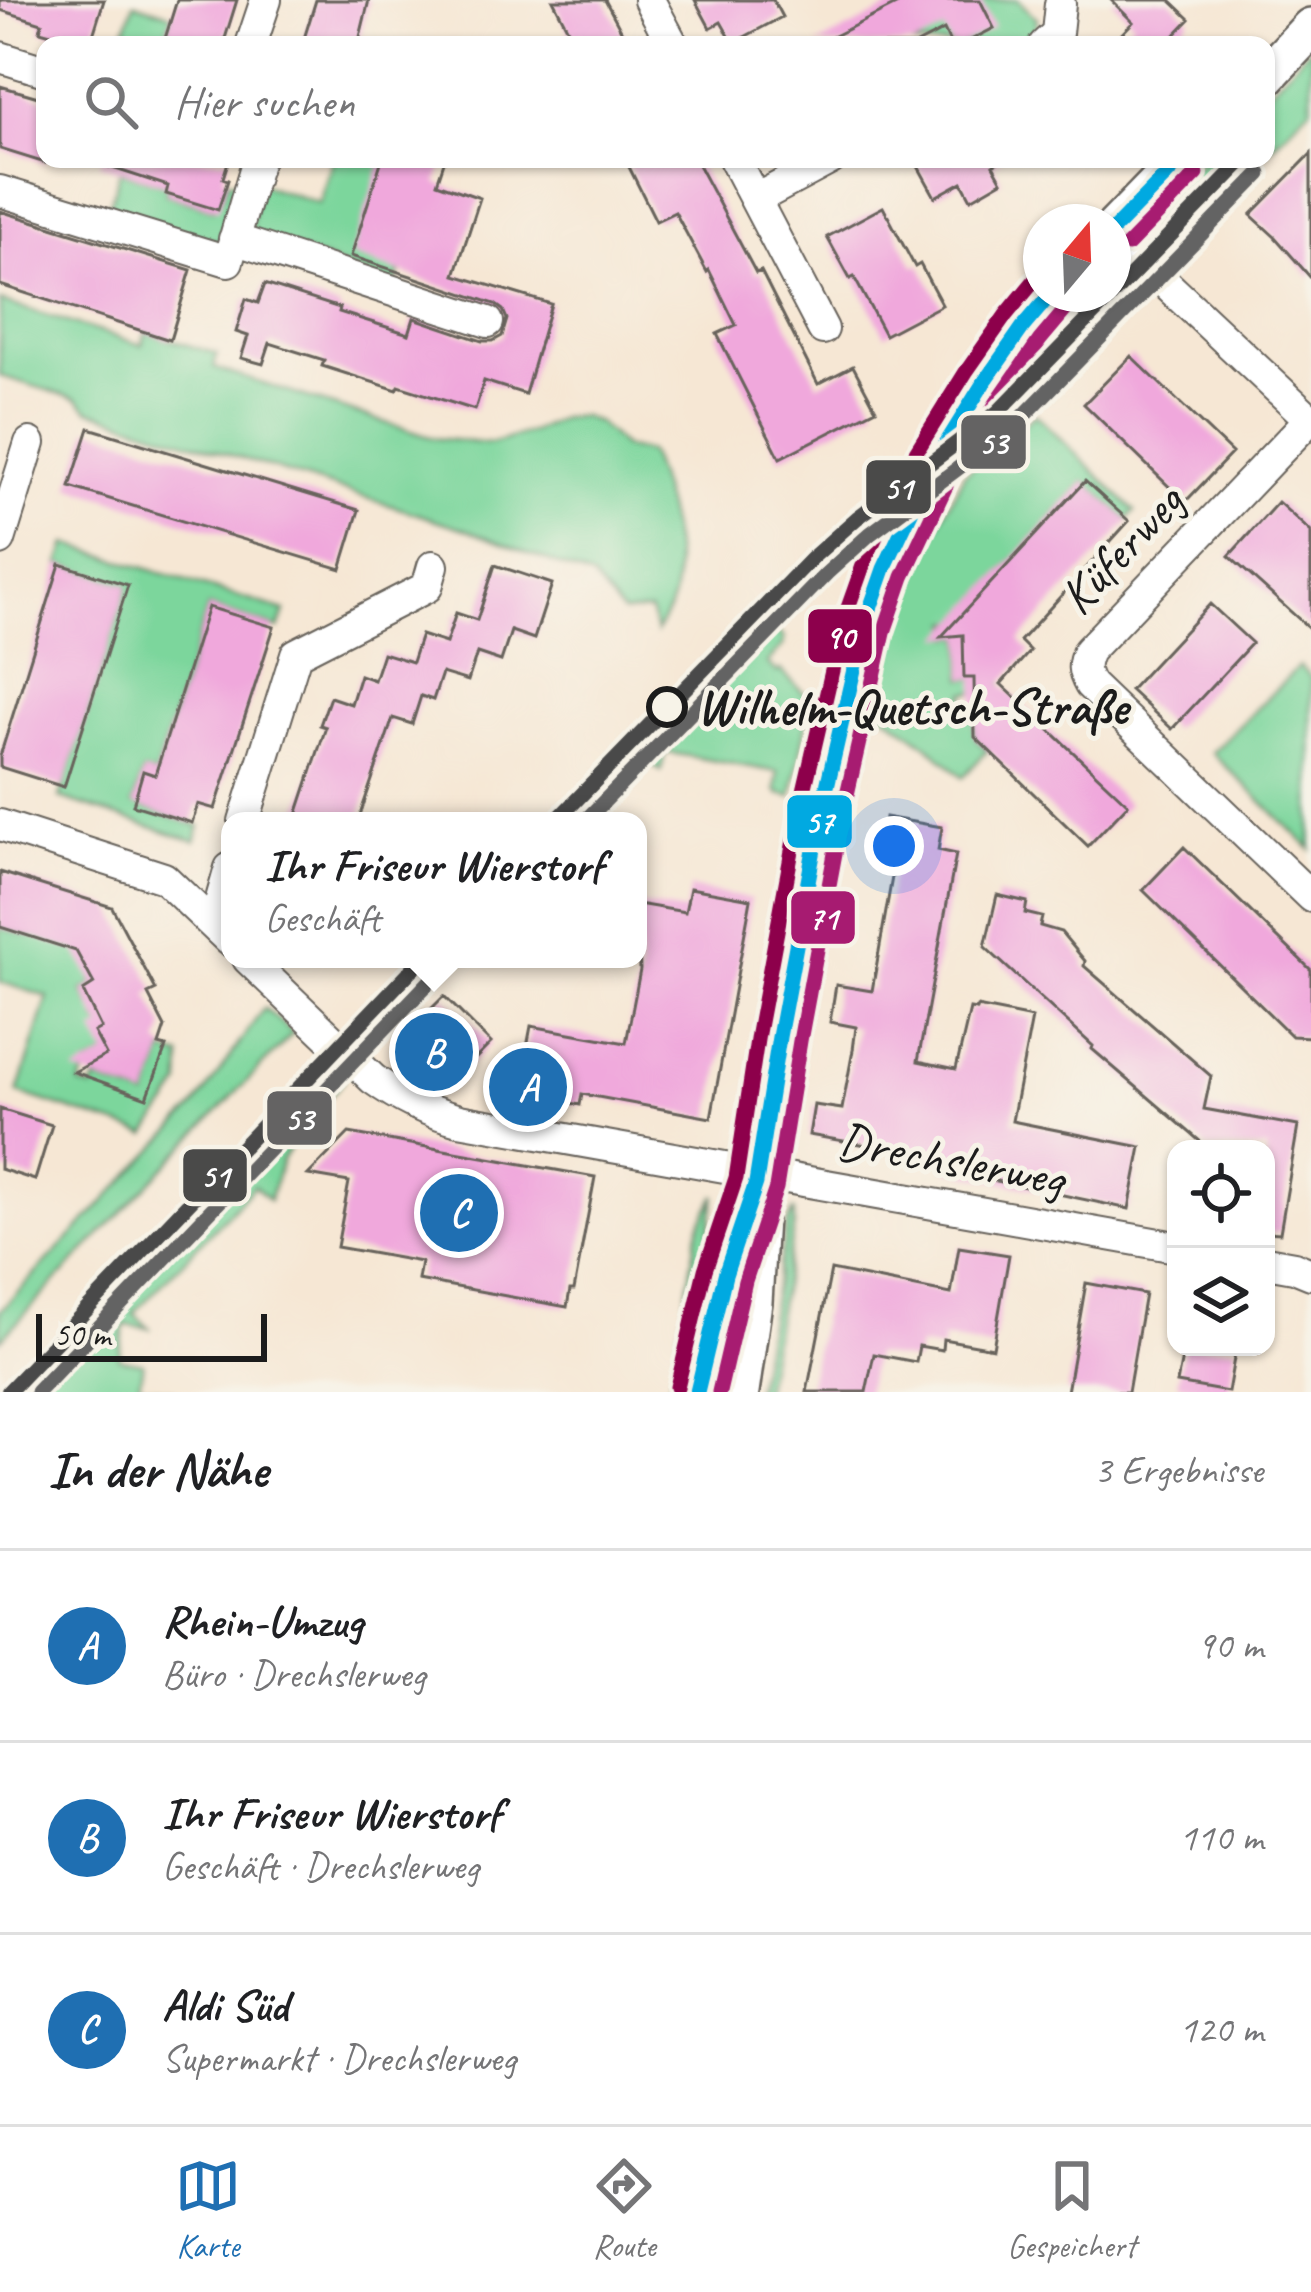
<!DOCTYPE html>
<html lang="de">
<meta charset="utf-8">
<style>
:root{--surface:#fff;--page:#f6f6f6;--text:#202124;--muted:#757577;--line:#e0e0e0;--accent:#1f6fb2}
body{margin:0;font-family:Caveat,sans-serif;background:var(--page);color:var(--text)}
.controls{position:absolute;right:36px;bottom:36px;display:grid;overflow:hidden;border-radius:24px;box-shadow:0 3px 9px #0004}
.controls button{width:108px;height:108px;display:grid;place-items:center;padding:0;border:0;border-bottom:3px solid var(--line);background:var(--surface);color:var(--text);font:60px sans-serif}
.compass{position:absolute;left:1023px;top:204px;width:108px;height:108px;border-radius:50%;background:var(--surface);box-shadow:0 3px 9px #0004;rotate:19deg}
.scale{position:absolute;left:36px;bottom:30px;width:231px;box-sizing:border-box;padding-left:12px;border:6px solid #1c1c1c;border-top:0;font-size:33px;line-height:42px;white-space:nowrap;color:#1c1c1c;-webkit-text-stroke:9px #f7f3e8;paint-order:stroke}
.you{position:absolute;left:894px;top:846px;width:42px;height:42px;margin:-30px;border:9px solid #fff;border-radius:50%;background:#1a73e8;box-shadow:0 0 0 18px #1a73e833}
.badge{display:grid;place-items:center;width:78px;height:78px;border-radius:50%;background:var(--accent);color:#fff;font-size:39px;font-weight:700}
.pin{position:absolute;translate:-50% -50%;border:6px solid #fff;box-shadow:0 3px 12px #0006}
.popup{position:absolute;left:221px;top:812px;width:426px;height:156px;box-sizing:border-box;display:grid;place-content:center;border-radius:24px;background:var(--surface);filter:drop-shadow(0 3px 9px #0005);font-size:39px;white-space:nowrap;color:var(--muted)}
.popup b{font-size:45px;color:var(--text)}
.popup::after{content:'';position:absolute;left:50%;top:100%;margin-left:-24px;border:24px solid transparent;border-top-color:var(--surface)}
.list{margin:0;padding:0;list-style:none}
h2{display:flex;justify-content:space-between;align-items:center;height:156px;margin:0;padding:0 48px;font-size:51px}
h2 small{font-size:39px;font-weight:400;color:var(--muted)}
.list li{display:grid;grid-template-columns:78px 1fr auto;gap:36px;align-items:center;box-sizing:border-box;height:192px;padding:0 48px;border-top:3px solid var(--line)}
.list b{display:block;font-size:45px;white-space:nowrap}
.list p{margin:0;font-size:39px;white-space:nowrap;color:var(--muted)}
.list em{font-size:39px;font-style:normal;color:var(--muted)}
.icon{flex:none;width:66px;height:66px;fill:none;stroke:currentColor;stroke-width:2;stroke-linecap:round;stroke-linejoin:round}
.map{position:relative;flex:none;width:1311px;height:1392px;overflow:hidden}
.search{position:absolute;background:var(--surface);box-shadow:0 3px 9px #0004;left:36px;right:36px;top:36px;height:132px;display:flex;align-items:center;gap:30px;box-sizing:border-box;padding:0 42px;border-radius:24px;color:var(--muted);font-size:45px}
.sheet{height:732px;background:var(--surface)}
nav{display:flex;justify-content:space-around;align-items:center;box-sizing:border-box;height:168px;border-top:3px solid var(--line);background:var(--surface);font-size:33px;color:var(--muted)}
nav a{display:grid;justify-items:center;gap:6px}
nav .on{color:var(--accent)}
.map>svg:first-child{display:block}
</style>
<div class="map">
<svg width="1311" height="1392" viewBox="0 0 1311 1392">
<rect width="100%" height="100%" fill="#f7f3e8"/>
<filter id="ink" filterUnits="userSpaceOnUse"><feTurbulence type="fractalNoise" baseFrequency=".00833" numOctaves="2"/><feDisplacementMap in="SourceGraphic" scale="24" xChannelSelector="R" yChannelSelector="G"/><feConvolveMatrix kernelMatrix="1 2 1 2 8 2 1 2 1" color-interpolation-filters="sRGB"/></filter>
<filter id="wash" filterUnits="userSpaceOnUse"><feTurbulence type="fractalNoise" baseFrequency=".004" numOctaves="4" result="noise"/><feDisplacementMap in="SourceGraphic" scale="48" xChannelSelector="R" yChannelSelector="G"/><feGaussianBlur stdDeviation="2.7" result="paint"/><feColorMatrix in="noise" values="0 0 0 0 0 0 0 0 0 0 0 0 0 0 0 0 0 1.4 0 .05"/><feComposite in="paint" operator="in"/></filter>
<g filter="url(#wash)">
<rect width="100%" height="100%" fill="#f6e7d4"/>
<path fill="#7bd69c" stroke="#4c795c" stroke-width="3" d="M887,0h131l19,19 -2,12 -21,14h-101z
M134,3l39,12 -10,30h-43z
M1311,46v60l-45,46v-59z
M333,159h49l18,113 -5,13 -140,-51 -4,-9 9,-41 59,19z
M1202,159h57l-100,102c-33,-42 15,-73 43,-102z
M120,171l48,14 -2,9 47,15 9,-11 6,-18 10,3 -18,59 -114,-26z
M1122,268l18,13 -147,149 -37,29 13,-24 94,-131 9,-10h41v-25z
M0,301l142,44 4,-13 71,22 -3,14 219,70 57,6 41,-12 30,-14 20,-2 17,7 26,25 24,4c15,38 38,115 22,154 -3,9 -10,18 -14,26l-6,-21 -28,2 -30,-35 -121,-47 -382,-121 -12,-11 -77,-23z
M1035,414l100,97 -8,9 -42,-38 -127,139 -7,1 1,14 11,-1 1,43 36,-1 2,13 -37,3 -1,16h10l1,28 12,14 -24,26 -36,-32 -53,-39 22,-80 28,-73 40,-79z
M67,544l218,67 -6,18 -71,-22 -53,168 -12,-3 -10,32 67,22 -5,15 -135,-43 67,-212 -67,-22z
M770,625l14,13 -1,8 -16,17 10,9 3,-2 31,30 -19,96 -13,-2 -3,-4 2,-18 -113,-20 -4,19 -20,-12z
M1299,666l12,12v171l-99,-96z
M0,927l32,10 3,-8c16,16 25,17 46,14l13,41 -11,7 8,15 17,7 -11,6 20,31 -30,16 -7,19 13,4 3,-9 51,18 17,-46 18,5 -1,28 -34,50 -129,-42 30,-96 -48,-15z
M264,1008l29,25 -293,307v-29l195,-204z
M331,1067l13,12 -50,61 -12,20 -13,40 -15,-14 -120,127 15,15 -24,-3 -6,33 24,5 -4,22 37,7h-157z
M716,1195l-37,197h-10l27,-153 5,-17z
M794,1210v16l-31,166h-8l32,-169z"/>
<g id="blocks">
<path fill="#f0a8dc" d="M0,0h104l-14,45 -50,-14 2,-8 -42,-13z
M177,0h60l-14,45h-60z
M316,0h53l-11,45h-56z
M553,0h52l24,45h-53z
M695,0h78l9,17 -49,26 -12,-21 -11,6z
M906,0h74l14,28 -33,17h-10l-7,-15 -29,15h-99z
M1111,0h59l20,19 -25,26h-54l22,-23z
M0,86l45,13v64l-45,-14z
M1311,154v124l-36,-41 -24,-22z
M101,159h128l-6,19 5,2 -10,30 -52,-16 2,-8 -68,-22z
M382,159h63l-8,24 43,15 -25,77 96,29 -26,90 -41,-13 -9,29 -76,-24 -2,4 -75,-24 2,-6 -54,-17 -7,21 -22,-6 7,-22 -12,-4 10,-33 12,4 7,-19 75,24 -1,4 70,22 5,-16 68,23h11l9,-5 5,-17 -4,-9 -8,-6 -144,-48z
M625,159h70l61,114 5,-2 57,113 35,-18 23,43 -96,49 -63,-124 19,-9 -27,-55 -2,2 -32,-60 -19,9z
M914,159h89l-10,6 9,16 -31,18 -9,-17 -27,15z
M883,207l32,60 5,-3 22,41 -57,30 -31,-58 -4,2 -23,-42z
M0,211l191,59 -21,70 -170,-55z
M1131,356l101,97 -47,49 -101,-98z
M89,428l270,82 -18,59 -271,-82z
M1085,481l44,40 -109,120 10,10 -29,33 127,120 -40,42 -113,-109 -1,-59h-10l-1,-43 -22,2z
M1278,502l33,30v98l-82,-74z
M60,564l68,21 -64,202 -64,-20v-11z
M495,565l57,19 -18,55 -23,-8 -10,30 -24,-8 -9,28 -26,-8 -9,27 -12,-4 -9,28 -19,-6 -35,103h-63l31,-94 -6,-2 10,-28 21,7 9,-29 14,5 9,-27 29,9 9,-27 25,8 10,-30 21,7z
M1210,604l42,39 -80,86 -42,-39z
M208,607l66,20 -59,182 -17,-5 -6,19 -59,-18 10,-34 12,4z
M885,817l57,10 -4,23 18,4 -38,207 38,8 14,-60 6,1 1,-3 55,11 -20,103 129,26 -12,62 -184,-39 2,-11 -138,-24 5,-30 28,4 11,-59 3,-23 -26,-5 6,-37 36,6 26,-148 -17,-3z
M1184,847l127,123v67l-19,-1 -149,-146z
M0,872l112,35 44,83 -8,4 17,33 -6,18 7,2 -19,51 -73,-26 32,-17 -12,-23 7,-4 -18,-37 11,-7 -18,-33 -76,-24z
M690,888l61,11 -40,219 -129,-24 -2,11 -49,-10 -11,-11 11,-58 95,17 14,-73 -2,-66 47,8z
M997,895l30,7 -2,11 17,4 -2,9 21,6 24,29 -1,5 127,110 -7,33 94,17 -18,107 -14,-1v-83h-57l-117,-100 1,-3 -108,-99z
M444,996l47,47 -37,37 -18,1 -38,-39z
M0,1109l52,16 -17,55 -35,-11z
M349,1133l246,44 -21,113h-4l-3,17 -149,-27 3,-18 -84,-15 12,-65 -41,-7z
M959,1247l50,8 -16,93 -50,-9 -1,11 -23,-4 -3,16 -42,-8 -8,38h-59l24,-122 120,24z
M1086,1283l59,11 -17,98h-61z
M1184,1347h52l-8,45 -51,-9z"/>
</g>
</g>
<g filter="url(#ink)">
<use href="#blocks" fill-opacity="0" stroke="#68635c" stroke-width="3"/>
<g fill="none" stroke-linecap="round" stroke-linejoin="round">
<g stroke="#68635c" stroke-width="34">
<path id="minor" d="M649,0l24,45
M251,45l15,-45
M1044,45l13,-12 3,-29
M0,57l45,14
M734,159l89,170
M0,191l228,70 30,-102
M756,199l75,-40
M1113,234l198,186
M234,239l254,83
M1310,419l-222,232c-6,14 -6,20 2,34l221,212
M0,540l30,-97
M244,821l52,-167 131,-67 6,-21
M0,825l164,53 66,63
M210,921l10,-18 10,-35
M248,959l125,120c28,20 53,32 86,41l717,127
M1266,1262l28,5 17,7"/>
</g>
<g stroke="#68635c" stroke-width="44">
<path id="tertiary" d="M1266,76l45,-48
M1113,230l69,-71
M697,1392l28,-117 31,-92 23,-146 41,-220 44,-191 20,-57 50,-106 49,-79 40,-57 28,-33
M739,1392l13,-90 5,-84"/>
</g>
<use href="#minor" stroke="#fff" stroke-width="30"/>
<use href="#tertiary" stroke="#fff" stroke-width="39"/>
<g stroke="#f7f3e8" stroke-width="24">
<path id="bus-1" d="M1113,230l69,-71
M697,1392l28,-117 31,-92 23,-146 41,-220 44,-191 20,-57 50,-106 49,-79 40,-57 28,-33"/>
</g>
<g stroke="#f7f3e8" stroke-width="24">
<path id="bus-2" d="M1128,245l69,-71
M719,1392l26,-111 31,-93 24,-147 41,-220 43,-189 19,-55 49,-104 49,-77 39,-56 27,-32"/>
</g>
<g stroke="#f7f3e8" stroke-width="24">
<path id="bus-3" d="M677,1387l28,-117 31,-92 22,-145 41,-220 45,-194 21,-59 51,-108 50,-80 40,-57 29,-35"/>
</g>
<use href="#bus-1" stroke="#01a9e1" stroke-width="15"/>
<use href="#bus-2" stroke="#a71b71" stroke-width="15"/>
<use href="#bus-3" stroke="#8d004c" stroke-width="15"/>
<g stroke="#f7f3e8" stroke-width="24">
<path id="tram-1" d="M556,821l256,-263 45,-40 141,-106 247,-253
M8,1392l414,-433"/>
</g>
<g stroke="#f7f3e8" stroke-width="24">
<path id="tram-2" d="M585,821l242,-248 43,-39 142,-106 248,-254
M37,1392l400,-418"/>
</g>
<use href="#tram-1" stroke="#4a4a49" stroke-width="15"/>
<use href="#tram-2" stroke="#646363" stroke-width="15"/>
</g>
</g>
<circle fill="#f7f3e8" stroke="#1c1c1c" stroke-width="6" cx="667" cy="707" r="18"/>
<g text-anchor="middle" dominant-baseline="central" stroke-width="10" stroke-linejoin="round" paint-order="stroke">
<g font-size="51" fill="#1c1c1c" stroke="#f7f3e8">
<text transform="translate(1121 549) rotate(-47)">Küferweg</text>
<text transform="translate(951 1159) rotate(10)">Drechslerweg</text>
</g>
<g font-size="51" font-weight="bold" fill="#1c1c1c" stroke="#f7f3e8" text-anchor="start">
<text x="697" y="707">Wilhelm-Quetsch-Straße</text>
</g>
</g>
<g stroke="#f7f3e8" stroke-width="4.5">
<rect x="959" y="413" width="69" height="58" rx="12" fill="#646363"/>
<rect x="864" y="458" width="69" height="58" rx="12" fill="#4a4a49"/>
<rect x="806" y="607" width="68" height="58" rx="12" fill="#8d004c"/>
<rect x="785" y="793" width="69" height="57" rx="12" fill="#01a9e1"/>
<rect x="789" y="889" width="68" height="57" rx="12" fill="#a71b71"/>
<rect x="265" y="1089" width="69" height="58" rx="12" fill="#646363"/>
<rect x="181" y="1147" width="68" height="57" rx="12" fill="#4a4a49"/>
</g>
<g font-size="33" text-anchor="middle" font-weight="bold" fill="#fff">
<text x="993" y="454">53</text>
<text x="898" y="499">51</text>
<text x="840" y="648">90</text>
<text x="819" y="833">57</text>
<text x="823" y="929">71</text>
<text x="299" y="1130">53</text>
<text x="215" y="1187">51</text>
</g>
</svg>
<div class="controls">
<button><svg class="icon" aria-label="locate" viewBox="0 0 24 24"><circle cx="12" cy="12" r="6"/><path d="M12 2v4M12 18v4M2 12h4M18 12h4"/></svg></button>
<button><svg class="icon" aria-label="layers" viewBox="0 0 24 24"><path d="M12 4l9 5-9 5-9-5zM3 14l9 5 9-5"/></svg></button>
</div>
<svg class="compass" viewBox="-18 -18 36 36"><path d="M0-13l5 13h-10z" fill="#e53935"/><path d="M0 13l5-13h-10z" fill="#757577"/></svg>
<div class="scale">50 m</div>
<div class="you"></div>
<div class="pin badge" style="left:528px;top:1087px">A</div>
<div class="pin badge" style="left:434px;top:1052px">B</div>
<div class="popup"><b>Ihr Friseur Wierstorf</b>Geschäft</div>
<div class="pin badge" style="left:459px;top:1213px">C</div>
<div class="search"><svg class="icon" aria-label="search" viewBox="0 0 24 24"><circle cx="10" cy="10" r="6"/><path d="M15 15l6 6"/></svg>Hier suchen</div>
</div>
<section class="sheet">
<h2>In der Nähe<small>3 Ergebnisse</small></h2>
<ul class="list">
<li><span class="badge">A</span><div><b>Rhein-Umzug</b><p>Büro · Drechslerweg</p></div><em>90 m</em></li>
<li><span class="badge">B</span><div><b>Ihr Friseur Wierstorf</b><p>Geschäft · Drechslerweg</p></div><em>110 m</em></li>
<li><span class="badge">C</span><div><b>Aldi Süd</b><p>Supermarkt · Drechslerweg</p></div><em>120 m</em></li>
</ul>
</section>
<nav>
<a class="on"><svg class="icon" aria-label="map" viewBox="0 0 24 24"><path d="M3 6l6-2 6 2 6-2v14l-6 2-6-2-6 2zM9 4v14M15 6v14"/></svg>Karte</a>
<a><svg class="icon" aria-label="directions" viewBox="0 0 24 24"><path d="M12 3l9 9-9 9-9-9zM9 14v-3h6M13 9l2 2-2 2"/></svg>Route</a>
<a><svg class="icon" aria-label="saved" viewBox="0 0 24 24"><path d="M7 4h10v16l-5-4-5 4z"/></svg>Gespeichert</a>
</nav>
